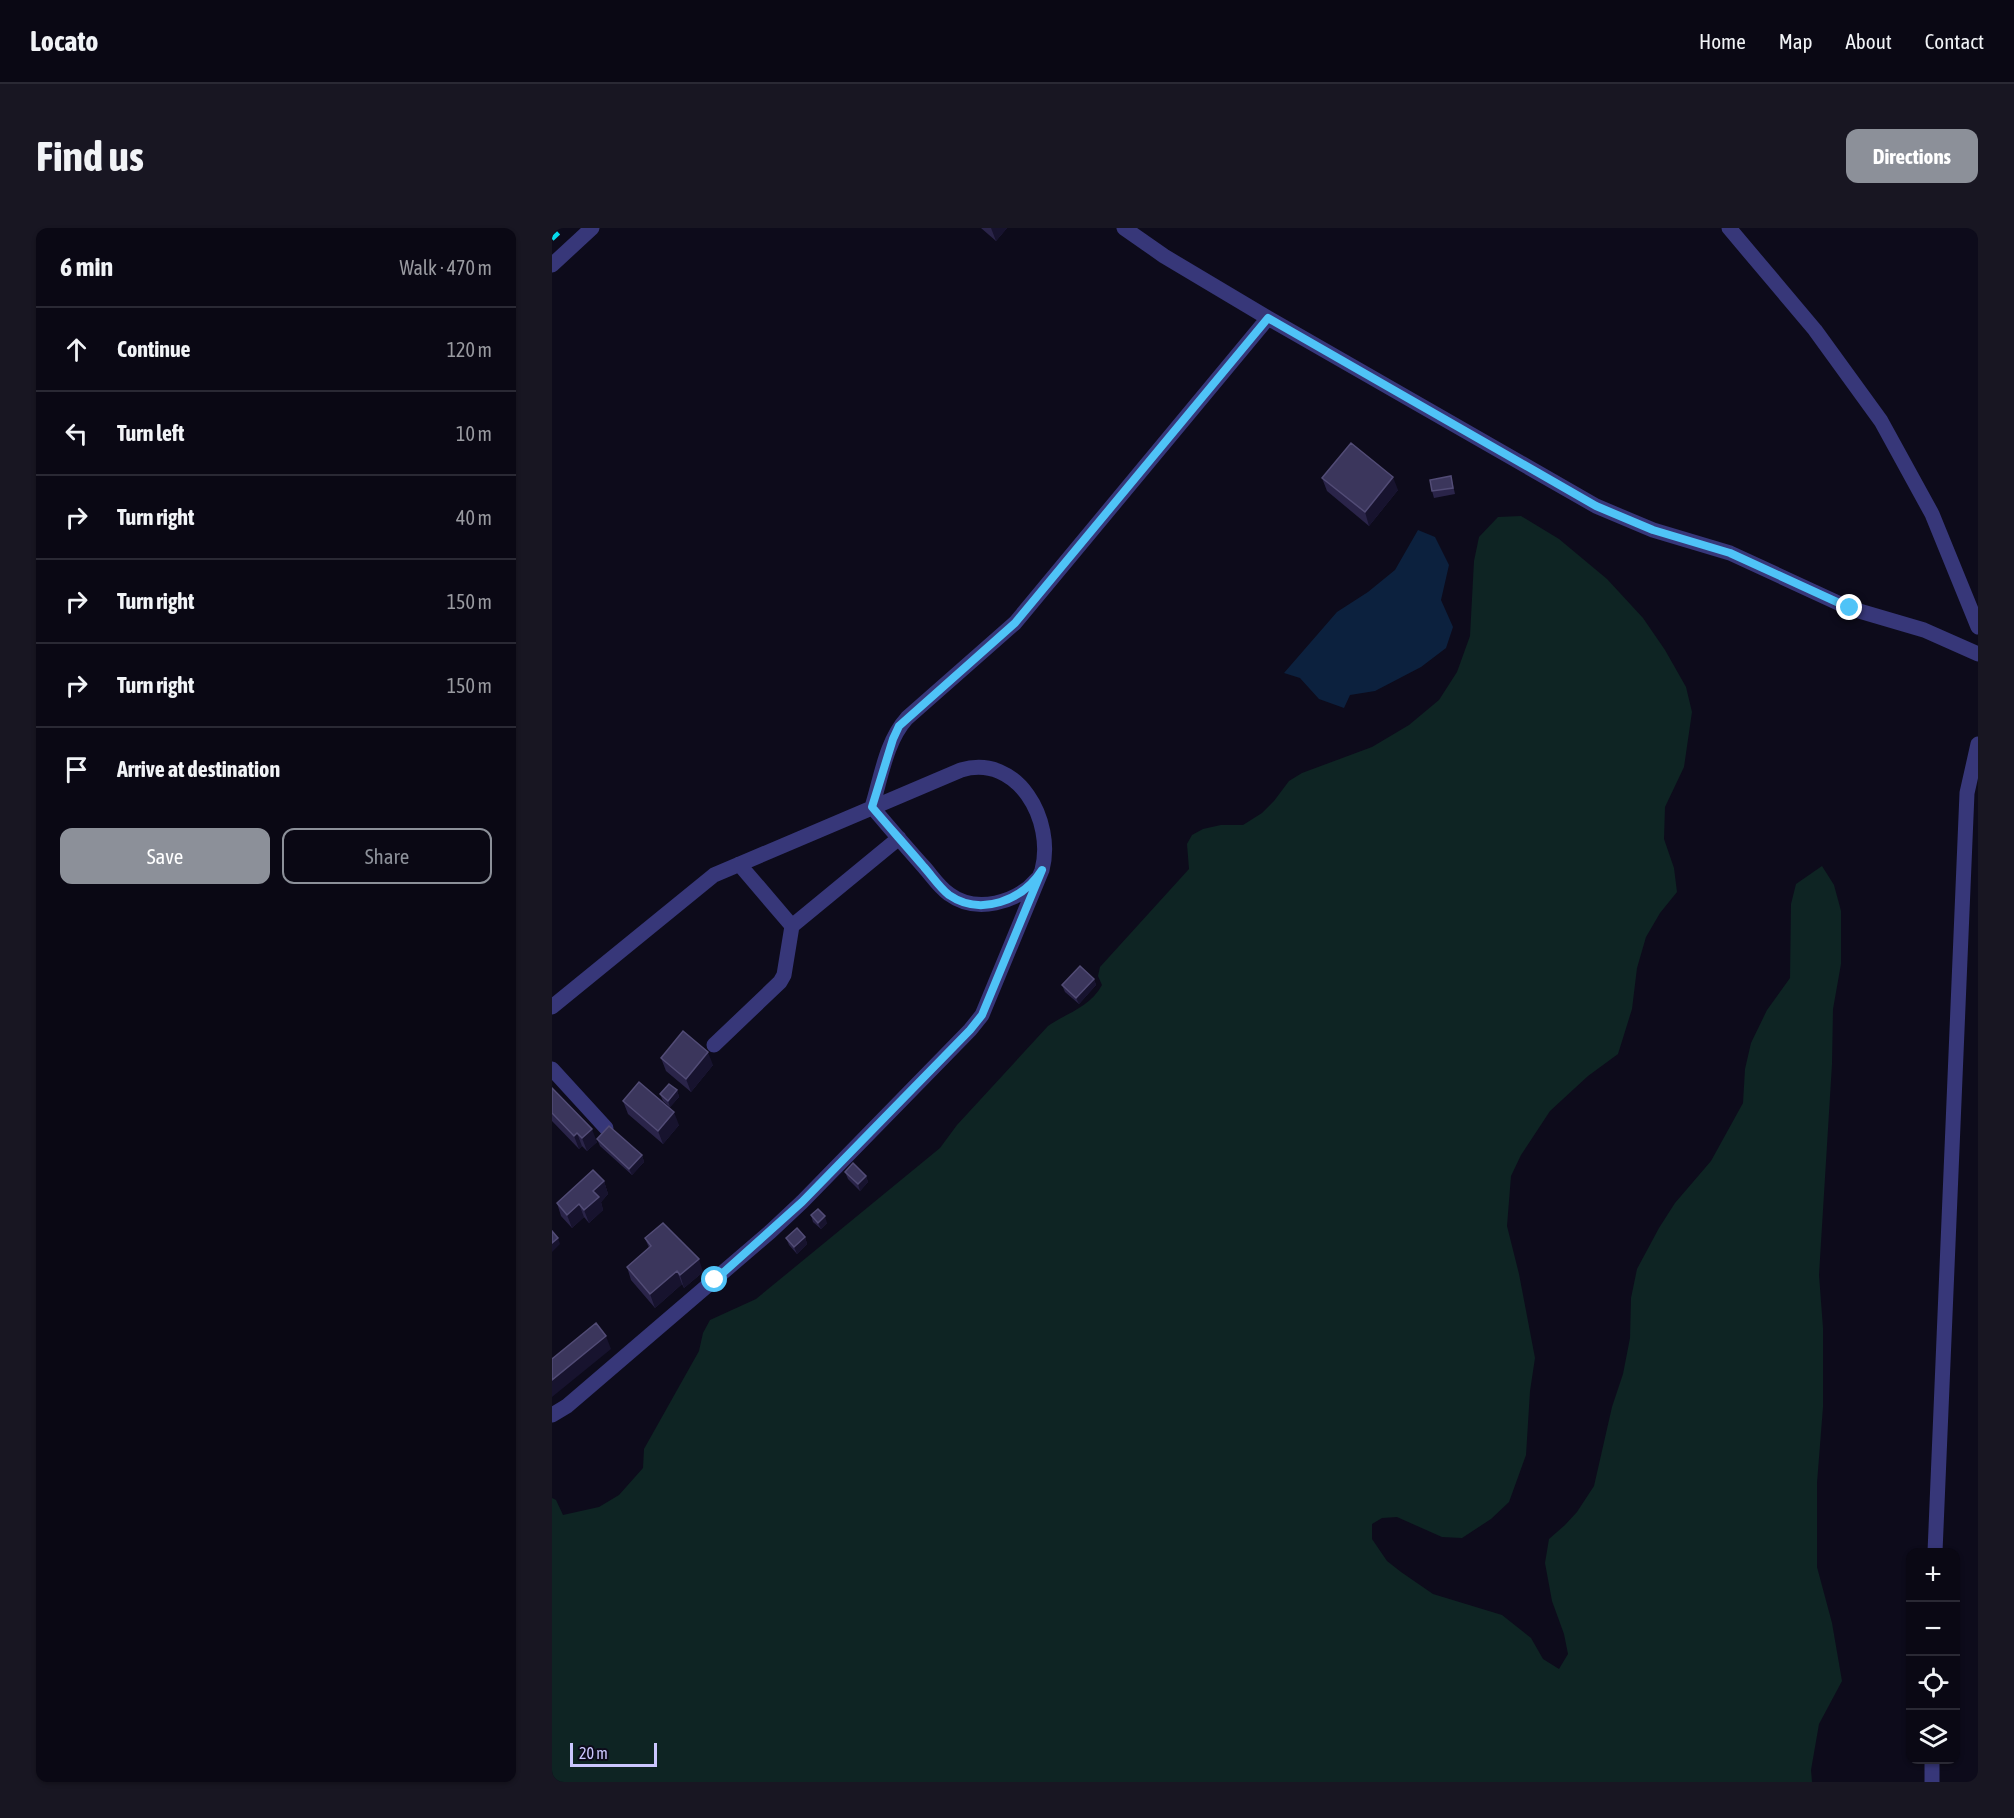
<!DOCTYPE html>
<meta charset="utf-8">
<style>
:root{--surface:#0a0814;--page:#181622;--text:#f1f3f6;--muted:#999aa0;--line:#2a2934;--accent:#8c9099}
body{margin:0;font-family:"Asap Condensed",sans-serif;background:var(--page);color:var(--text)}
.controls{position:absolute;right:18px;bottom:18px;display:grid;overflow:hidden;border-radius:12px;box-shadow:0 2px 4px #0004}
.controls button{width:54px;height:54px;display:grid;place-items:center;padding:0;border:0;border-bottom:2px solid var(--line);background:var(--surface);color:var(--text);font:30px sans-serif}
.scale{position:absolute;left:18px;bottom:15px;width:87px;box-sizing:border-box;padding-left:6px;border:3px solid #cbc6fe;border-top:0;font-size:16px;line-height:21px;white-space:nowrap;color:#cbc6fe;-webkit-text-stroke:4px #0d0b1b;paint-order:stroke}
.stop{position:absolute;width:18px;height:18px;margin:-14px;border:4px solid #4fc3f7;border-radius:50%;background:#fff}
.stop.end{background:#4fc3f7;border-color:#fff;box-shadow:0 2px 6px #0008}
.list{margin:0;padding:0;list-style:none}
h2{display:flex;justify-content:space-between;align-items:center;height:78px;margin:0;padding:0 24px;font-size:26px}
h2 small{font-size:20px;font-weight:400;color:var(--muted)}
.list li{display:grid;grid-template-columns:39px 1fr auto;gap:18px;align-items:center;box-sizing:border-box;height:84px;padding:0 24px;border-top:2px solid var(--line)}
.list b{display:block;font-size:22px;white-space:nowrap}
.list em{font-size:20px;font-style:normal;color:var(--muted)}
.actions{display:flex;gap:12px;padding:18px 24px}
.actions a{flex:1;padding:14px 0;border:2px solid var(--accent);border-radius:12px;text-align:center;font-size:21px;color:var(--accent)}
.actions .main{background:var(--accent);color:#fff}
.icon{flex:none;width:33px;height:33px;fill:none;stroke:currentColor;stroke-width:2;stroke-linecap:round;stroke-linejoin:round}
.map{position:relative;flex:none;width:1426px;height:1554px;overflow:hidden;border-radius:12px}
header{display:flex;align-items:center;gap:36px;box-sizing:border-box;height:84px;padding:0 30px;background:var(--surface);border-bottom:2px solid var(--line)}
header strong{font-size:28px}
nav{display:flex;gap:33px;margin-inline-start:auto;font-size:21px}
.intro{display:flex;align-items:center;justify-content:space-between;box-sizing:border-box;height:144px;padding:0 36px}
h1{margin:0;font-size:42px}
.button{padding:15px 27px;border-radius:12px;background:var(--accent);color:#fff;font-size:21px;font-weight:700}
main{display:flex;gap:36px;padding:0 36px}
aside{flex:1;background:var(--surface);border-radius:12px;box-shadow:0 2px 4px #0004}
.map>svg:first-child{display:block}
</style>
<header>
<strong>Locato</strong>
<nav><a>Home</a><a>Map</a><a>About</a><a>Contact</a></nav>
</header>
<div class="intro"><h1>Find us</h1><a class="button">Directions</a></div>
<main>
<aside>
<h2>6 min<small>Walk · 470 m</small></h2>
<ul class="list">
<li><svg class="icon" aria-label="ahead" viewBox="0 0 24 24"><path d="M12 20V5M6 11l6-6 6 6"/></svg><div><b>Continue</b></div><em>120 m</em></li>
<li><svg class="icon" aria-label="left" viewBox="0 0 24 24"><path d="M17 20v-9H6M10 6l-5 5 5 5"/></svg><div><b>Turn left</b></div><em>10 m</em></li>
<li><svg class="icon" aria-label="right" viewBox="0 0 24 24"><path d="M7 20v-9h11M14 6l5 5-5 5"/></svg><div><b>Turn right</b></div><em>40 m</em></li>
<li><svg class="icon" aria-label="right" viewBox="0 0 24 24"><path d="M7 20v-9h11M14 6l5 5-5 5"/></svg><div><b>Turn right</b></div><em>150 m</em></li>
<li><svg class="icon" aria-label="right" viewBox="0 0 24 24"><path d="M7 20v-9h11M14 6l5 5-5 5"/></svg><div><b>Turn right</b></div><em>150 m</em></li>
<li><svg class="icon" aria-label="arrive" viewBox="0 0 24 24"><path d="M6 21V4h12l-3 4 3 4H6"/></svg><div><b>Arrive at destination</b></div></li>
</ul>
<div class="actions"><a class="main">Save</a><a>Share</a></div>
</aside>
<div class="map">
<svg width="1426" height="1554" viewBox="0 0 1426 1554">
<rect width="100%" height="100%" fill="#0d0b1b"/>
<path fill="#0e2423" d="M969,288l38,23 48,40 36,39 22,32 21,37 6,25 -8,55 -19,40 -1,32 10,29 3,24 -17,21 -14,24 -9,31 -5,41 -14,45 -30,22 -38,35 -29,44 -10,21 -4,50 12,48 16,84 -5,33 -4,64 -17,47 -18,17 -29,19 -20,-1 -45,-20 -15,1 -10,6v15l15,22 14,11 32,22 69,21 29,23 12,21 16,10 9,-15 -4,-20 -12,-33 -7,-38 4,-24 16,-14 12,-13 17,-26 18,-79 11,-33 7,-36 1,-40 6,-29 22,-41 16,-25 36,-42 32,-58 2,-34 6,-26 16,-33 23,-32 1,-74 5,-20 26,-18 12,19 7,26v53l-8,45 -1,55 -13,211 4,53v79l-6,76v84l15,56 10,58 -23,43 -8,46 1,12h-1260v-284l4,2 7,15 36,-8 20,-12 24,-27 1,-19 55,-98 4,-18 7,-13 46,-21 184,-151 17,-23 91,-99c19,-13 42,-19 54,-41l-4,-9 2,-9 89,-98 -2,-25 5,-9 11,-6 18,-4h22l19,-12 12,-12 15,-20 13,-8 70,-26 37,-22 30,-25 18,-28 13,-36 4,-75 5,-24 19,-20z"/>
<path fill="#0c213e" d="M866,302l17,7 14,28 -8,35 12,27 -7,21 -25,19 -46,24 -25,4 -6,13 -25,-9 -19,-21 -16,-5 53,-61 31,-20 27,-22z"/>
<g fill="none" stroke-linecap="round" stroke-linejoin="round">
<path stroke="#373779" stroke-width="15" d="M572,0l40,28 104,62 328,188 57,24 77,23 119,55 75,22 54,24
M1177,0l86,102 66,91 51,93 46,113
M0,37l40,-37
M485,651c-20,24 -61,35 -88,15 -10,-7 -17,-18 -25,-27 -18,-20 -35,-40 -52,-60 9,-29 14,-66 35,-89l108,-95 253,-305
M240,698l107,-88
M0,779l162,-132 247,-105c57,-17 94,51 81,100l-60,145 -12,15 -168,172 -32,30 -203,174 -15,9
M162,817l66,-63 4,-7 8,-49 -53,-62
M0,841l54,59
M1383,1324l32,-759 11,-49
M1380,1554v-22"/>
<path stroke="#05dbeb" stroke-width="4.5" stroke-dasharray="9 8" stroke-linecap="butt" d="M0,11l12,-11"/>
</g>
<path fill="#2a2449" d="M429,0h26l-11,13z
M899,248l4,18 -21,4 -2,-7z
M770,250l76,12 -29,36 -42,-35z
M542,751l2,6 -17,19 -14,-12 -3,-7z
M109,830l52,7 -22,27 -25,-21z
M0,860l45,54 -10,9 -5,-5 -3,3 -27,-28z
M125,862l2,7 -9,10 -7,-6 -3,-7z
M71,873l56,24 -16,19 -35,-30z
M45,911l45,16 2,7 -12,13 -32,-29z
M293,944l21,4 2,6 -8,9 -12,-12z
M52,953l4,13 -7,8 2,8 -14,13 -5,-6 -12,11 -11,-12 -4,-13z
M259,987l16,8 -6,6 -8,-7z
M253,1009l2,7 -10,10 -8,-9 -3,-7z
M93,1010l58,34 -19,16 -2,-4 -27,24 -24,-28 -4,-13 22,-19z"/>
<path fill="#17132e" d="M439,0h16l-11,13z
M841,249l5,13 -29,36 -4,-14z
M542,751l2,6 -17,19 -3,-6z
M156,824l5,13 -22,27 -5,-13z
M125,862l2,7 -9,10 -2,-6z
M122,884l5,13 -16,19 -5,-13z
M40,901l5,13 -10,9 -5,-13z
M25,905l5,13 -3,3 -5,-13z
M90,927l2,7 -12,13 -3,-6z
M314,948l2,6 -8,9 -2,-7z
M52,953l4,13 -7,8 2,8 -14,13 -5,-13 9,-19z
M27,976l5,13 -12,11 -5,-13z
M273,988l2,7 -6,6 -3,-6z
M253,1009l2,7 -10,10 -3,-7z
M6,1010l2,6 -8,8v-9z
M147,1031l4,13 -19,16 -4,-13z
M125,1043l5,13 -27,24 -5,-14z
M54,1108l5,13 -59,48v-17z"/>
<path fill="#3b365c" stroke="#524c76" stroke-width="1.5" d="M799,215l42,34 -28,35 -43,-34z
M899,248l2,12 -21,3 -2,-11z
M528,738l14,13 -18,19 -14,-13z
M131,803l25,21 -22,27 -25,-21z
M87,854l35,30 -16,19 -35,-30z
M117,856l8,6 -9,11 -8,-7z
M0,860l40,41 -10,9 -5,-5 -3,3 -22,-23z
M57,898l33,29 -13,14 -32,-30z
M301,935l13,13 -8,8 -13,-12z
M41,942l11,11 -11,10 6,6 -15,13 -5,-6 -12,11 -10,-12z
M266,981l7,7 -7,7 -7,-8z
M111,995l36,36 -19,16 -3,-4 -27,23 -23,-27 24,-21 -6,-8z
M245,1000l8,9 -11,10 -8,-9z
M0,1003l6,7 -6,5z
M44,1095l10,13 -54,44v-21z"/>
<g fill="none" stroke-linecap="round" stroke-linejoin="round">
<path stroke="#4fc3f7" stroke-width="8" d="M163,1052l87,-78 168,-172 12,-15 60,-145c-19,30 -61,47 -93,25 -9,-7 -17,-19 -25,-28 -17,-20 -35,-40 -52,-60l21,-68 6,-13 116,-103 253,-305 328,188 57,24 77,23 120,55"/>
</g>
</svg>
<div class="controls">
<button>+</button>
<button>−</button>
<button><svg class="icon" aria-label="locate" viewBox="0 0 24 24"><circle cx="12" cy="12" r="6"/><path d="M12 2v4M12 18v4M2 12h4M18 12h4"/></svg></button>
<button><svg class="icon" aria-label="layers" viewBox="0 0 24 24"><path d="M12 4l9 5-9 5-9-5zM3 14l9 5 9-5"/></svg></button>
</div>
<div class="scale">20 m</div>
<div class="stop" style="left:163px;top:1052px"></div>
<div class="stop end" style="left:1298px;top:380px"></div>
</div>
</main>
